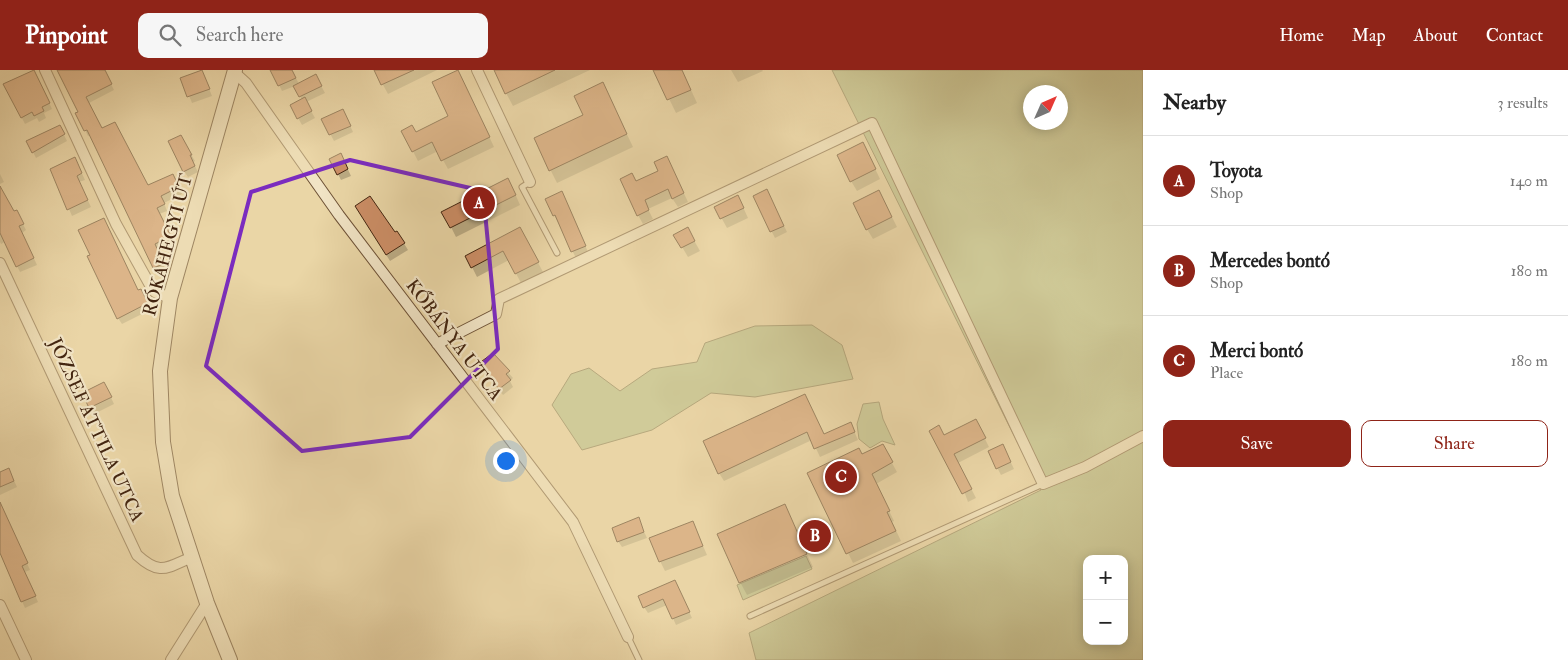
<!DOCTYPE html>
<meta charset="utf-8">
<style>
:root{--surface:#fff;--page:#f6f6f6;--text:#222;--muted:#767676;--line:#e0e0e0;--accent:#8f2418}
body{margin:0;font-family:"IM FELL Double Pica",serif;background:var(--page);color:var(--text)}
.controls{position:absolute;right:15px;bottom:15px;display:grid;overflow:hidden;border-radius:10px;box-shadow:0 2px 12px #0003}
.controls button{width:45px;height:45px;display:grid;place-items:center;padding:0;border:0;border-bottom:1px solid var(--line);background:var(--surface);color:var(--text);font:25px sans-serif}
.compass{position:absolute;left:1023px;top:15px;width:45px;height:45px;border-radius:50%;background:var(--surface);box-shadow:0 2px 12px #0003;rotate:45deg}
.you{position:absolute;left:505px;top:390px;width:18px;height:18px;margin:-12px;border:4px solid #fff;border-radius:50%;background:#1a73e8;box-shadow:0 0 0 8px #1a73e833}
.badge{display:grid;place-items:center;width:32px;height:32px;border-radius:50%;background:var(--accent);color:#fff;font-size:16px;font-weight:700}
.pin{position:absolute;translate:-50% -50%;border:2px solid #fff;box-shadow:0 1px 5px #0006}
.list{margin:0;padding:0;list-style:none}
h2{display:flex;justify-content:space-between;align-items:center;height:65px;margin:0;padding:0 20px;font-size:21px}
h2 small{font-size:16px;font-weight:400;color:var(--muted)}
.list li{display:grid;grid-template-columns:32px 1fr auto;gap:15px;align-items:center;box-sizing:border-box;height:90px;padding:0 20px;border-top:1px solid var(--line)}
.list b{display:block;font-size:19px;white-space:nowrap}
.list p{margin:0;font-size:16px;white-space:nowrap;color:var(--muted)}
.list em{font-size:16px;font-style:normal;color:var(--muted)}
.actions{display:flex;gap:10px;padding:15px 20px}
.actions a{flex:1;padding:11px 0;border:1px solid var(--accent);border-radius:10px;text-align:center;font-size:18px;color:var(--accent)}
.actions .main{background:var(--accent);color:#fff}
.icon{flex:none;width:28px;height:28px;fill:none;stroke:currentColor;stroke-width:2;stroke-linecap:round;stroke-linejoin:round}
.map{position:relative;flex:none;width:1143px;height:590px;overflow:hidden}
header{display:flex;align-items:center;gap:30px;box-sizing:border-box;height:70px;padding:0 25px;background:var(--accent);color:#fff}
header strong{font-size:24px}
nav{display:flex;gap:28px;margin-inline-start:auto;font-size:18px}
.search{width:350px;height:45px;background:var(--page);display:flex;align-items:center;gap:12px;box-sizing:border-box;padding:0 18px;border-radius:10px;color:var(--muted);font-size:19px}
main{display:flex}
aside{flex:1;background:var(--surface)}
.map>svg:first-child{display:block}
</style>
<header>
<strong>Pinpoint</strong>
<div class="search"><svg class="icon" aria-label="search" viewBox="0 0 24 24"><circle cx="10" cy="10" r="6"/><path d="M15 15l6 6"/></svg>Search here</div>
<nav><a>Home</a><a>Map</a><a>About</a><a>Contact</a></nav>
</header>
<main>
<div class="map">
<svg width="1143" height="590" viewBox="0 0 1143 590">
<rect width="100%" height="100%" fill="#ead6a6"/>
<filter id="stains"><feTurbulence type="fractalNoise" baseFrequency=".004" numOctaves="4"/><feColorMatrix values="0 0 0 0 .2 0 0 0 0 .09 0 0 0 0 .02 0 0 0 .5 -.17"/></filter>
<radialGradient id="worn" r=".72"><stop offset=".6" stop-color="#630" stop-opacity="0"/><stop offset="1" stop-color="#630" stop-opacity=".3"/></radialGradient>
<path fill="#b2bf8a" stroke="#7a724d" fill-rule="evenodd" d="M832,0h311v590h-387l-7,-27 292,-143zM1030,22h30v30h-30zM1087,489h37v82h-37z
M812,255l30,20 11,34 -98,18 -44,-4 -59,37 -70,20 -30,-45 19,-31 18,-6 31,23 32,-22 45,-7 8,-19 50,-17z
M879,332l4,17 12,26 -13,-4 -12,7 -11,-9 -2,-15 6,-20z
M806,486l6,13 -69,31 -6,-15z"/>
<path fill="#0003" d="M58,0h46l10,20 -25,13 13,27 46,57 28,-5 6,12 -18,9 3,8 -8,3 15,29 -16,8 8,20 -8,3 -4,-6 -63,-133 -3,1 -3,-6 -5,-18z
M272,0h20l7,14 20,-2 6,11 -19,9 9,16 -13,7 -11,-20 11,-5 -7,-14 -13,5z
M375,0h62l-49,24z
M499,0h91l-77,36 -7,-13z
M655,0h27l15,33 -21,10z
M731,0h31l1,1 -25,11z
M202,1l10,25 -20,7 -10,-25z
M37,7l15,32 -8,4 2,5 -7,4 -2,-4 -12,6 -20,-39z
M463,11l31,66 -46,22 -10,-18 -20,10 -15,-29 12,1 35,-16z
M603,14l30,63 -76,36 -22,-44 50,-24z
M346,47l7,15 -19,9 -11,-21z
M63,63l4,8 -31,17 -3,-6z
M180,66l15,25 -2,1 5,10 -10,5 -4,-6z
M868,84l12,25 -23,12 -6,-10z
M344,91l7,15 -10,4 -3,-6z
M78,95l7,15 -6,2 12,25 -19,9 -20,-47z
M671,96l17,36 -10,5 -6,-9 -24,11 5,10 -10,5 -5,-9 -2,-33z
M0,104l4,8 -4,2z
M0,118l13,25 3,-2 10,19 -4,3 15,32 -17,7 -15,-30 -4,2 -1,-2z
M513,119l7,16 -64,32 -5,-10z
M754,127h16l17,35 -12,6z
M565,129l23,53 -12,6 -22,-43z
M884,131l13,26 -24,12 -6,-10z
M356,136l38,28 3,-2 11,18 -18,11z
M743,137l5,11 -21,10 -11,-20z
M687,158l13,23 -12,6 -13,-22z
M525,168l18,34 -22,11 -12,-23 -32,17 -5,-10z
M138,222l6,4 6,14 -28,14 -4,-6z
M493,285l20,23 -3,3 3,6 -10,8 -24,-30z
M107,319l7,15 -20,10 -11,-21z
M805,326l19,39 30,-4 4,9 -38,17 -8,-17 -88,41 -5,-8z
M980,359l9,18 -31,16 18,35 -8,4 -24,-65z
M882,375l15,27 -21,12 18,37 -2,1 9,19 -48,22 -44,-89 53,-18z
M989,382h17l8,17 -13,6z
M0,404l12,2 5,11 -17,8z
M785,436l28,61 -66,28 -7,-13z
M0,441l6,5 24,54 -5,2 13,30 -13,6 -25,-57z
M638,449l9,19 -25,9 -4,-6z
M693,453l14,32 -42,16 -5,-10z
M678,518l14,30 -16,7 -9,-20 -19,8 -4,-6z"/>
<path fill="#cc8e66" stroke="#432510" d="M34,0l16,33 -8,4 2,4 -10,5 -2,-4 -11,6 -18,-34z
M57,0h48l7,14 -26,13 16,31 13,-6 33,63 25,-11 6,13 -18,9 4,8 -8,4 14,28 -16,8 9,20 -11,4 -66,-138 -3,1 -9,-18 3,-1z
M202,0l8,19 -23,8 -7,-19z
M270,0h22l4,8 -18,8z
M374,0h40l-33,15z
M458,0l32,67 -49,24 -9,-19 -20,10 -11,-21 11,-6 4,7 32,-16 -16,-34z
M494,0h61l-50,24z
M653,0h29l9,20 -24,10z
M316,4l6,12 -23,11 -6,-11z
M603,12l24,52 -78,37 -15,-33 49,-23 -9,-19z
M305,27l7,14 -15,8 -7,-14z
M343,39l8,17 -22,9 -8,-16z
M60,55l5,9 -33,19 -6,-12z
M181,65l11,20h-2l5,11 -12,6 -15,-31z
M863,72l13,27 -26,13 -13,-27z
M341,83l7,16 -11,6 -8,-16z
M667,86l17,37 -12,6 -4,-10 -23,11 4,10 -12,6 -17,-37 12,-6 4,8 22,-10 -4,-9z
M75,87l7,16 -5,3 11,24 -21,10 -17,-41z
M508,108l8,17 -66,33 -9,-16z
M0,116l14,25 3,-1 7,14 -5,2 15,32 -18,9 -16,-34z
M767,119l17,37 -14,6 -17,-36z
M879,120l13,27 -26,13 -13,-27z
M562,121l24,55 -15,6 -16,-37 -2,1 -8,-17z
M738,125l6,13 -24,11 -6,-12z
M370,126l25,36 2,-1 8,12 -19,12 -31,-49z
M104,148l34,72 3,-1 7,14 -31,16 -30,-63 3,-1 -12,-25z
M520,157l19,35 -24,12 -12,-23 -32,17 -6,-12z
M688,157l7,14 -14,7 -8,-13z
M493,283l17,18 -4,3 5,6 -12,9 -21,-25z
M104,312l8,15 -23,11 -7,-15z
M805,324l19,40 27,-12 4,10 -41,17 -7,-17 -89,42 -15,-33z
M976,349l10,19 -32,16 18,35 -10,5 -33,-63 10,-6 5,10z
M883,374l10,18 -21,12 18,37 -3,1 9,19 -50,23 -39,-81 52,-25 3,6z
M1003,374l8,18 -15,7 -8,-18z
M9,398l5,13 -14,6v-15z
M0,432l28,61 -6,3 14,30 -15,6 -21,-49z
M785,434l22,50 -68,29 -22,-49z
M639,447l5,15 -27,10 -5,-14z
M693,451l10,25 -44,16 -10,-24z
M675,510l15,32 -18,7 -9,-20 -20,9 -5,-12z"/>
<g fill="none" stroke-linecap="round" stroke-linejoin="round">
<g stroke="#6d5136" stroke-width="7">
<path id="lane" d="M530,112l-8,5 35,66
M750,546l293,-132
M628,567l11,23"/>
</g>
<g stroke="#6d5136" stroke-width="12">
<path id="street" d="M45,0l71,154 34,61 5,7 15,6
M477,0l53,112
M235,3l11,10 93,132 234,307 55,115
M0,193l137,292c23,21 29,13 55,2
M437,274l59,-30 3,-15 373,-176 171,361 42,-17 58,-31
M0,535l26,55
M171,590l36,-57"/>
</g>
<g stroke="#432510" stroke-width="16">
<path id="secondary" d="M230,590l-23,-57 -35,-107 -9,-54 -3,-71 10,-73 65,-228"/>
</g>
<use href="#lane" stroke="#f1e4c5" stroke-width="5"/>
<use href="#street" stroke="#f1e4c5" stroke-width="10"/>
<use href="#secondary" stroke="#f1e4c5" stroke-width="14"/>
</g>
<path d="M0 0H1143V590H0ZM350,90l133,31 15,158 -88,88 -108,14 -96,-85 45,-174z" fill="#ead6a6" fill-opacity=".55" fill-rule="evenodd"/>
<path fill="none" stroke="#7b2cbf" stroke-width="4" stroke-linejoin="round" d="M350,90l133,31 15,158 -88,88 -108,14 -96,-85 45,-174z"/>
<g text-anchor="middle" dominant-baseline="central" stroke-width="4.5" stroke-linejoin="round" paint-order="stroke">
<g font-size="18" fill="#432510" stroke="#f1e4c5">
<text transform="translate(168 175) rotate(-75)">RÓKAHEGYI ÚT</text>
<text transform="translate(454 270) rotate(53)">KŐBÁNYA UTCA</text>
<text transform="translate(96 360) rotate(65)">JÓZSEF ATTILA UTCA</text>
</g>
</g>
<rect width="100%" height="100%" filter="url(#stains)"/>
<rect width="100%" height="100%" fill="url(#worn)"/>
</svg>
<div class="controls">
<button>+</button>
<button>−</button>
</div>
<svg class="compass" viewBox="-18 -18 36 36"><path d="M0-13l5 13h-10z" fill="#e53935"/><path d="M0 13l5-13h-10z" fill="#767676"/></svg>
<div class="you"></div>
<div class="pin badge" style="left:479px;top:133px">A</div>
<div class="pin badge" style="left:815px;top:466px">B</div>
<div class="pin badge" style="left:841px;top:407px">C</div>
</div>
<aside>
<h2>Nearby<small>3 results</small></h2>
<ul class="list">
<li><span class="badge">A</span><div><b>Toyota</b><p>Shop</p></div><em>140 m</em></li>
<li><span class="badge">B</span><div><b>Mercedes bontó</b><p>Shop</p></div><em>180 m</em></li>
<li><span class="badge">C</span><div><b>Merci bontó</b><p>Place</p></div><em>180 m</em></li>
</ul>
<div class="actions"><a class="main">Save</a><a>Share</a></div>
</aside>
</main>
